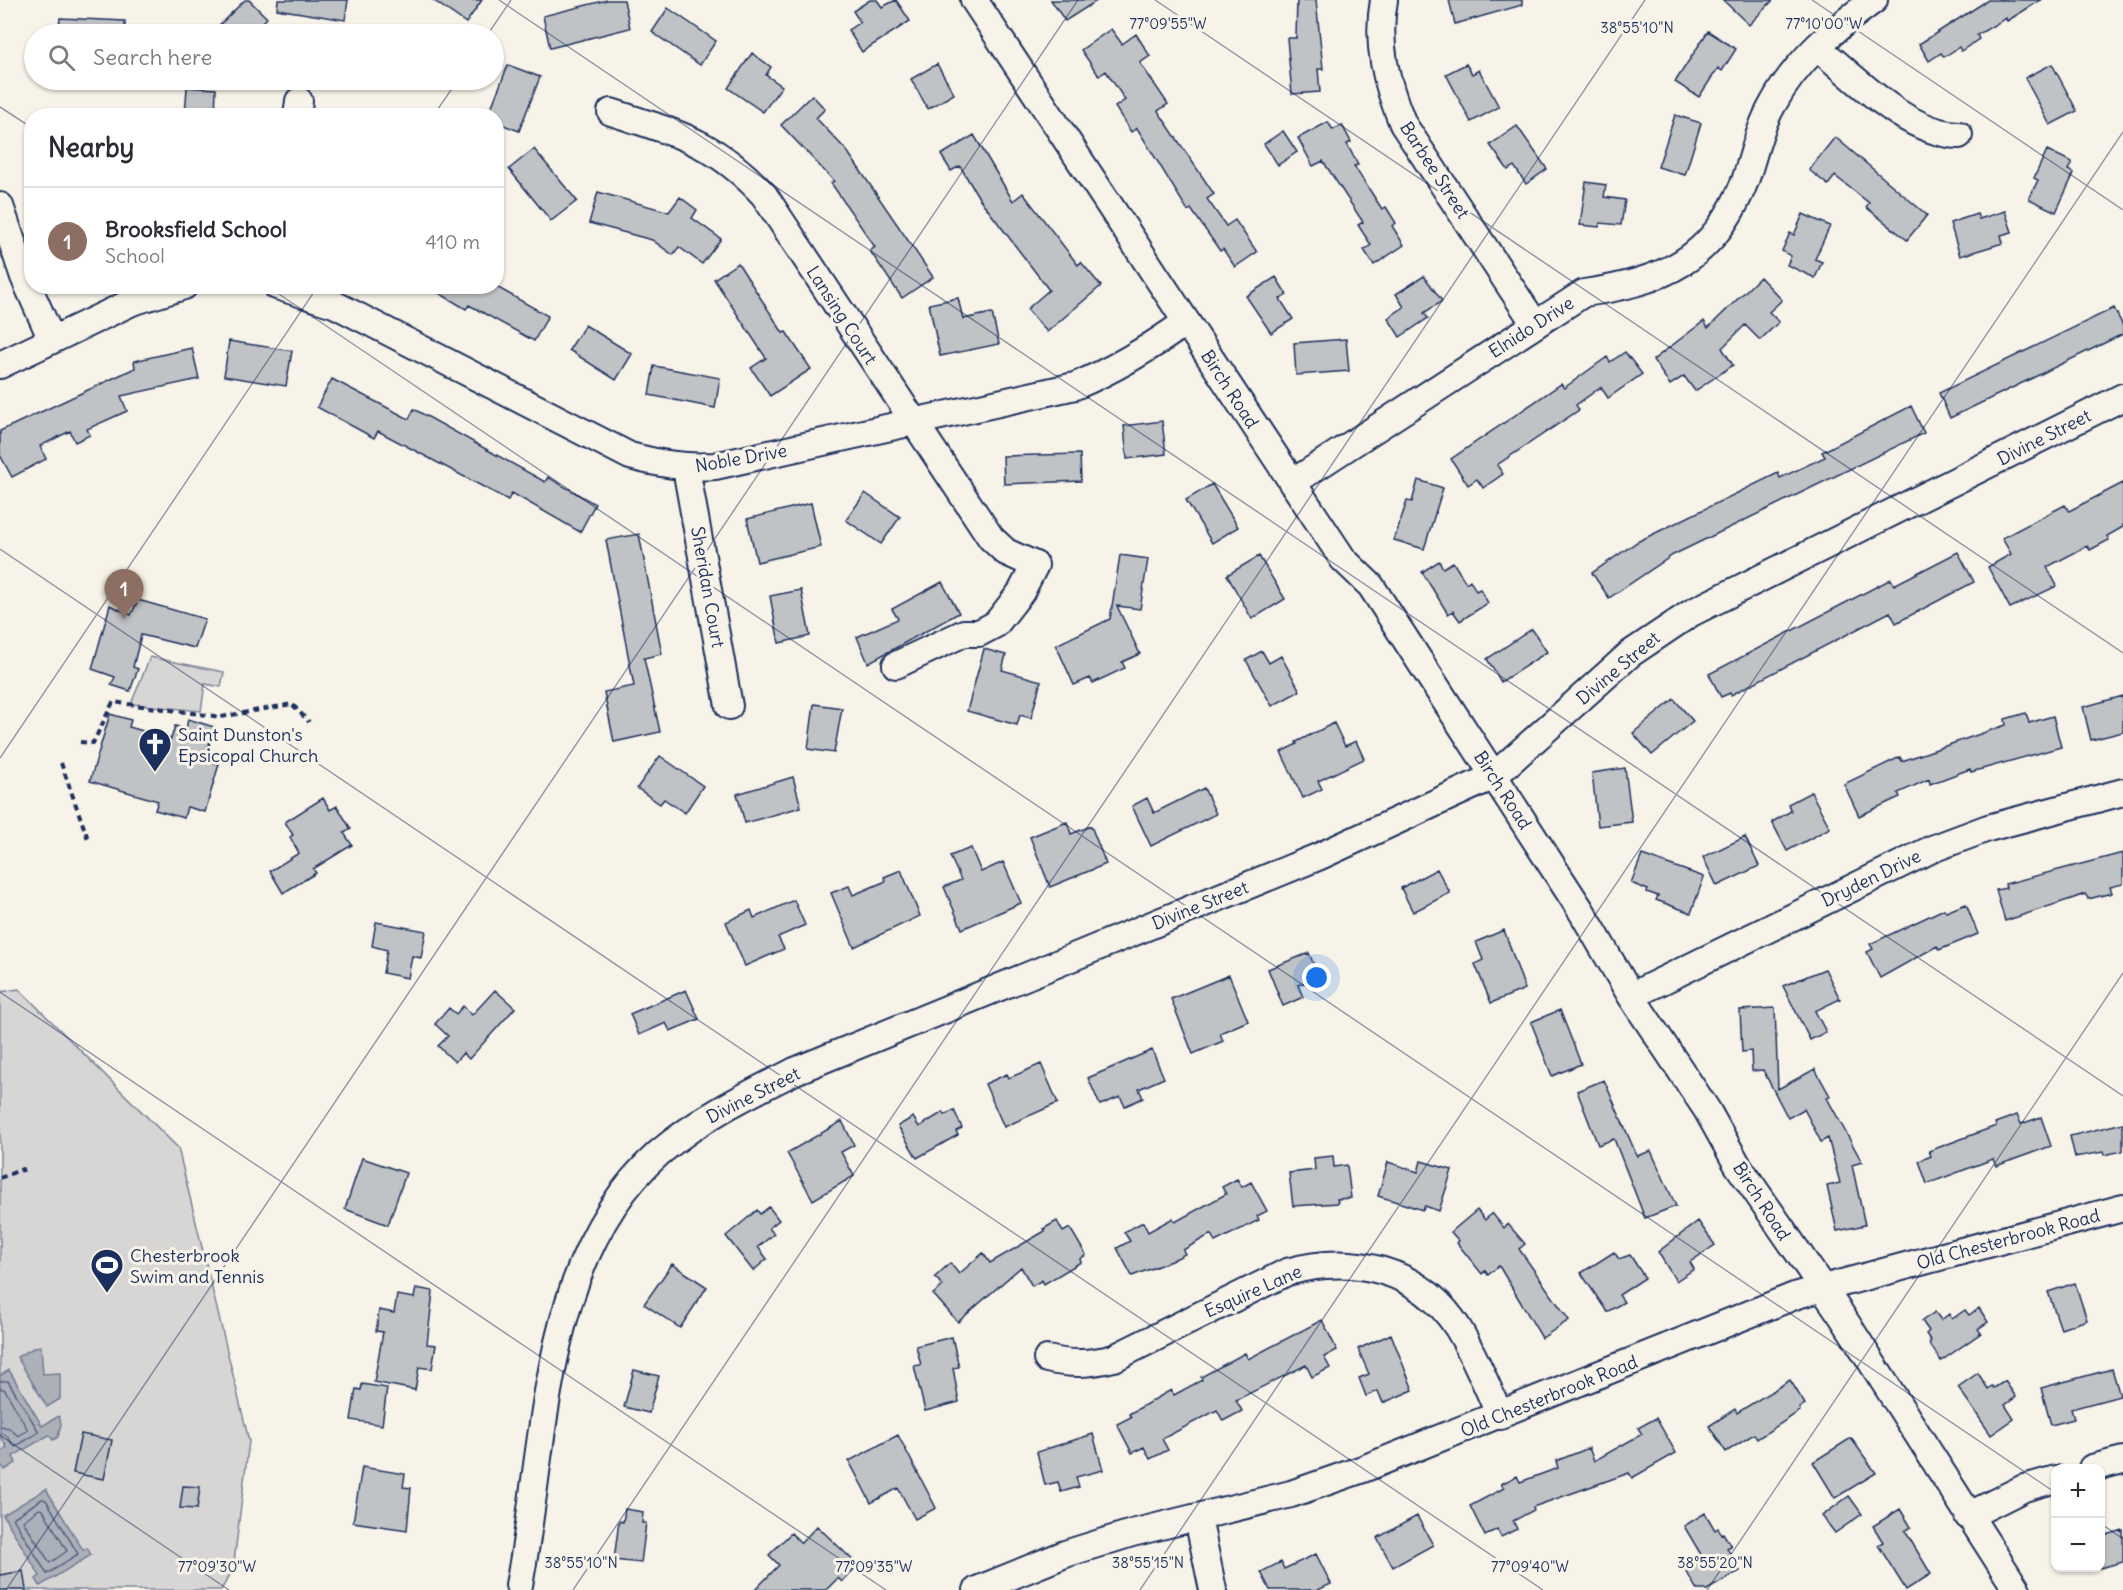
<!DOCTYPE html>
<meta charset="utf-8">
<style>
:root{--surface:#fff;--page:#f7f7f7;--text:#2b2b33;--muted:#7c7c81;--line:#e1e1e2;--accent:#1b2f5e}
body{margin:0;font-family:Delius,sans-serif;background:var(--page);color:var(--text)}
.controls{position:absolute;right:18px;bottom:18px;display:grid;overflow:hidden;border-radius:12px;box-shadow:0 2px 4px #0004}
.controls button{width:54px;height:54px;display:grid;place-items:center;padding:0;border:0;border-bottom:2px solid var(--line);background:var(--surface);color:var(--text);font:30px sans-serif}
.you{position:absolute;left:1317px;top:978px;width:21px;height:21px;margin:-15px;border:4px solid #fff;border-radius:50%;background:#1a73e8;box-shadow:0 0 0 9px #1a73e833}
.badge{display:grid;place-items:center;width:39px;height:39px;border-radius:50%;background:var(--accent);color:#fff;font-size:20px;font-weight:700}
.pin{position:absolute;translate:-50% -50px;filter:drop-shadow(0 2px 3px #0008)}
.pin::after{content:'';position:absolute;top:32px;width:21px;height:18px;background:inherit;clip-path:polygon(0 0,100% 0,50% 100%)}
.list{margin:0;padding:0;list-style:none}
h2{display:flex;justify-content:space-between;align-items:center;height:78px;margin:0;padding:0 24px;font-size:26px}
h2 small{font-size:20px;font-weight:400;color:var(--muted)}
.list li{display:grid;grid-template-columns:39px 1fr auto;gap:18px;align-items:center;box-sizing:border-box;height:108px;padding:0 24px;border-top:2px solid var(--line)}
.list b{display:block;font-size:22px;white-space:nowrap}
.list p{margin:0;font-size:20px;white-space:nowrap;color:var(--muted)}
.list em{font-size:20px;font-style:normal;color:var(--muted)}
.icon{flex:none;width:33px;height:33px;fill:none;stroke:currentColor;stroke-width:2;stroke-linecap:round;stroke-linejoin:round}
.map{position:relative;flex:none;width:2123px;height:1590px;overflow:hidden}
.search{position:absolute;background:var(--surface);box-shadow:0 2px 4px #0004;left:24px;top:24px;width:480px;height:66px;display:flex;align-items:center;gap:15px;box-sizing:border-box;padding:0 21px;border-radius:33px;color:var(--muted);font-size:22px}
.panel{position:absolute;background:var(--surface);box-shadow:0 2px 4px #0004;left:24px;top:108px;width:480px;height:186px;border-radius:24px}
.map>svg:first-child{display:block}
</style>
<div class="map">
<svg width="2123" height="1590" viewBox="0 0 2123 1590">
<rect width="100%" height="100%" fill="#f7f3e8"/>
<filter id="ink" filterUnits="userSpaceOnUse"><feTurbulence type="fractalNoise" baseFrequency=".0167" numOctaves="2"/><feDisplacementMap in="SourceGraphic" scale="12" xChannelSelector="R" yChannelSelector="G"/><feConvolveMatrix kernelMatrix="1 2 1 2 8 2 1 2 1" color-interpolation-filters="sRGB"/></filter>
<g filter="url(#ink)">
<path fill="#d7d6d4" stroke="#798299" stroke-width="1.5" d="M150,657l74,15 -3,15 -16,-3 -4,27 -70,-7z
M19,989l159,159 71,293 -16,129 -12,20h-221v-598z"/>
<path fill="#acb0b9" stroke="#727c95" stroke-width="1.5" d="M41,1346l2,28 17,-1v26l-13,8 -30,-50 18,-10z
M9,1370l33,56 17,-10 2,8 -3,13 -5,3 -4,-5 -36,21 3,7 -11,7 -5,-6v-12l7,-5 -7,-12v-59z
M46,1489l37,61 4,-2 4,7 -51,31 -4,-7 4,-3 -37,-61z"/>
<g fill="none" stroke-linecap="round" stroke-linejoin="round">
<path stroke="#556382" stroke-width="1.5" d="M0,1381h8l31,51 -24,15 -9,-12 -6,-2
M0,1388l5,2 23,40 -10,6 -9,-8 -9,-2
M42,1499l4,1 32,54 -31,20 -34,-56z
M39,1509l4,1 24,41 -17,12 -27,-42z"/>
</g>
<path fill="#c0c3c5" stroke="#1b2f5e" stroke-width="1.5" d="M245,0h4l18,18 -16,16h-41z
M278,0h70l-3,20 -68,-11z
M433,0h49l-16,23z
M607,0h17l6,28 -80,20 -7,-32z
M870,0h7l5,7 14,-7 14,21 -48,31 -14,-22 12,-8 -7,-11z
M1051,0h47l-33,21z
M1297,0h19l7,69h-5l2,23 -28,2 -5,-56h9z
M1449,0h73v5l-67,19z
M1723,0h50l-24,25z
M1988,0h53l-34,21 -1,-3 -29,17 2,4 -18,12 -2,-4 -15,10 -3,-4 -12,8 -10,-17z
M668,8l48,33 -16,24 -48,-33z
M60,18l65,3v13h-67z
M1111,29l11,15 14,-10 14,22 -10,7 28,41 -10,7 56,83 -7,5 19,27 9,-6 22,32 -22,15 -12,-18 -3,2 -29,-42 -3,2 -51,-83 -6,4 -16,-25 10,-7 -19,-29 -7,5 -18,-26z
M1708,31l28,18 -14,22 -4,-3 -19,29 -24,-15z
M752,53l19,14 -5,8 16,11 -19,26 -35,-24z
M937,64l17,30 -26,15 -17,-30z
M1466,64l6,10 7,-4 20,37 -28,15 -25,-48z
M2052,64l25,47 -27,14 -25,-47z
M508,65l32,12 -21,54 -23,-9v-6h-8z
M187,87l29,2 -1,27h-30z
M812,95l13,14 -9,9 31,33 86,126 -31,21 -32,-47 5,-4 -44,-64 3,-2 -53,-56z
M1675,115l26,8 -16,52 -27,-8z
M1328,122l5,8 9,-5 9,17 -4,2 11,21 -4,1 28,43 4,-2 10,16 -4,3 12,19 -30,20 -10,-15 7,-5 -13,-20 5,-3 -40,-61 -10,5 -15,-28z
M1517,126l30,43 -21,15 -12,-18 -6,4 -18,-25z
M1283,131l14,21 -19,13 -14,-21z
M974,135l39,66 10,-8 55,72 3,-3 20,24 -54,46 -20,-23 22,-19 -70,-92 -19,-32 -9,5 -10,-16z
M1835,137l92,78 -20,25 -41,-33 3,-4 -34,-27 -7,9 -19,-15z
M534,149l43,52 -26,20 -42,-52z
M2047,150l25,12 -4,8 6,3 -18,39 -27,-13 9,-19 -4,-2z
M1586,182l20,3 -2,12 21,3 -4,25 -21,-2 -1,4 -19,-2z
M598,192l71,20 11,-15 17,13 -5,8 29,21 -19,25 -23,-17 -6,8 -21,-15 -63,-17z
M2005,211l7,21 -11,3 2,8 -43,13 -10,-33 27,-9 2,5z
M1803,214l27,12 -15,33 7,3 -7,16 -28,-13 4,-9 -9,-5 8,-18 4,2z
M738,263l45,70 3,-1 25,37 -41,27 -19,-28 15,-10 -52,-79z
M1424,276l18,25 -18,12 4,5 -28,19 -12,-19 16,-11 -8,-13z
M1276,277l11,18 -7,4 13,20 -22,14 -25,-37z
M1760,277l22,23 -13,12 10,10 -19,18 -15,-15 -23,23 11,17 -38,26 -11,-15 -14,9 -17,-25 51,-39 4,7z
M427,286h68l53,30 -14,25 -65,-36 -3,4z
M958,298l5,21 29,-6 7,31 -59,12 -11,-52z
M2114,308l9,18v8l-173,84 -11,-25z
M585,325l47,29 -16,26 -47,-30z
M1346,339l3,32 -53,4 -2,-32z
M229,341l63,10 -6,35 -62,-10z
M192,348l7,31 -78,17 6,15 -40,18 3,6 -15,7 -5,-11 -30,15 6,13 -34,18 -12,-22v-24l135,-63 -1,-7z
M1625,352l17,22 -34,24 -7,-11 -25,18 3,5 -82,55 6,9 -20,14 -6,-9 -9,6 -17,-26 110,-75 3,4 43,-31 3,5z
M654,366l66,12 -5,30 -66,-13z
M332,379l77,40 5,-10 131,73 3,-5 47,27 -15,28 -68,-39 -4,7 -130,-69 -4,7 -57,-31z
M1911,406l13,27 -251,122 -64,43 -17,-25 45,-31 141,-69 2,5 45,-21 -3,-5z
M1162,421l4,33 -39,5 -3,-33z
M1080,454l1,27 -77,3 -1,-28z
M1418,480l25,8 -19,61 -30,-9 13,-39 5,1z
M2123,483v44l-16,9 2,4 -19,10 -3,-4 -40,21 10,19 -47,22 -22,-41 23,-13 -9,-16 63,-33 4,6z
M1212,484l26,43 -26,16 -26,-43z
M865,493l35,24 -19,27 -35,-24z
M811,503l10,44 -64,15 -10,-43z
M639,534l23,120 -18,4 16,74 -46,10 -10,-50 30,-6 -28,-146z
M1958,552l16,30 -78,41 -6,-11 -159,83 -1,-2 -9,4 -12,-23 182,-95 3,6z
M1120,555l28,4 -8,50 -23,-3 23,48 -18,8 3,6 -32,15 -3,-5 -16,7 -18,-40 54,-26z
M1259,556l26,43 -33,20 -25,-44z
M1439,561l4,7 10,-6 13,21 4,-3 6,11 4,-2 8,14 -28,18 -7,-10 -5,3 -26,-42z
M942,582l17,31 -91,50 -11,-26 41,-18 -6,-10z
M801,590l9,46 -31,7 -9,-47z
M138,600l67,19 -10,29 -54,-13 -8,32 5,2 -8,22 -19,-6 4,-8 -23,-8 18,-64 21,10z
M1532,629l15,23 -46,30 -14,-23z
M984,649l22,6 -4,15 39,11 -10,37 -11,-3 -3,10 -50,-14z
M1262,651l7,12 12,-7 19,35 -28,15 -26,-46z
M2123,696v36l-32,8 -8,-33z
M1674,699l19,22 -41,34 -19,-22z
M814,704l28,4 -8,45 -26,-4z
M2026,713l3,10 24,-7 8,31 -90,25 -1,-3 -40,15 -1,-5 -31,14 2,4 -41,19 -15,-32 56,-27 2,4 104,-36 -1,-6z
M110,714l21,6 -2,7 42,12 4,-13 11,3 2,-10 26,8 -9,33 14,4 -14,48 -18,-5 -3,11 -29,-8 3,-9 -68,-20z
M1334,723l11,23 11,-5 8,18 -46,22 4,8 -19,9 -22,-46 16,-8 -1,-2z
M660,756l43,30 -18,27 -21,-14 -4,5 -23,-16z
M1625,768l7,54 -34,4 -6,-53z
M793,777l8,30 -56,16 -8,-29z
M1204,788l12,26 -65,32 -19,-40 15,-8 7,15z
M1811,792l19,36 -43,23 -15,-29 19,-11 -3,-7z
M323,798l7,12 7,-4 14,23 -7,4 8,12 -39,24 3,4 -33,20 -13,-22 29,-18 -9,-16 3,-2 -8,-13z
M1067,822l4,12 20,-8 15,38 -56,23 -20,-50z
M1745,837l14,29 -42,20 -14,-29z
M971,848l10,24 22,-10 18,41 -59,26 -18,-42 17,-7 -11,-24z
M2123,853v31l-13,3 2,6 -24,6 -2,-5 -81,27 -9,-31 10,-2 -1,-4z
M1642,855l62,22 -13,36 -35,-13 2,-4 -11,-4 1,-2 -17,-7z
M1437,869l13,24 -37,19 -12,-24z
M901,870l19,46 -66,31 -23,-54 18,-7 4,9 33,-14 -2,-4z
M794,900l11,25 -27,12 6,12 -39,17 -19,-44 25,-12 3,8z
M1966,904l12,30 -39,16 -2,-4 -57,32 -13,-26 6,-3 -3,-5 74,-35 2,3z
M376,922l50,9 -5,27 -9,-2 -4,22 -25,-5 4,-23 -15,-4z
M1504,930l21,59 -34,14 -16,-39 8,-4 -7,-18z
M1309,953l10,24 -21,8 5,12 -20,9 -15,-37z
M1825,969l15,30 -25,12 11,21 -16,8 -27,-54z
M1229,975l19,46 -28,12 3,8 -30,13 -22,-55z
M495,990l20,18 -46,51 -6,-6 -8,9 -17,-16 10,-10 -13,-12 14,-16 7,6 7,-8 9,9z
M686,990l13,29 -29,12 -4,-8 -27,12 -9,-21z
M1775,1008l3,81 37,-20 15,27 -3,2 35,64 -10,3 13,60 -28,6 -10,-45 13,-3 -12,-45 -7,4 -17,-33 -16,9 -25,-48 -11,1 -1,-20 -9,1 -2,-42z
M1560,1010l21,54 -29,12 -21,-54z
M1152,1050l12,28 -25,11 4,9 -18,8 -5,-9 -20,8 -12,-27z
M1041,1064l17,39 -54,24 -19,-43 22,-10 2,4z
M1604,1080l33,76 14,-5 25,55 -31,12 -31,-79 -16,6 -21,-54z
M954,1110l8,18 -6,3 2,4 -41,23 -19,-32 15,-9 6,10 24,-15 2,3z
M2017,1115l4,9 20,-7 10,29 -55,20 -3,-7 -66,25 -8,-23 12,-5 -2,-5 67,-25 -1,-3z
M842,1121l12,24 -13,7 13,24 -41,24 -26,-47z
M2123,1123v28l-19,4 -1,-3 -28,5 -5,-21z
M1333,1156l1,11 13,-2 4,33 -14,1 1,4 -45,3 -4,-33 26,-3 -1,-12z
M362,1158l44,15 -18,52 -43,-16z
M1421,1161l31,9 -13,41 -14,-5 -2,4 -45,-14 10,-34 30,10z
M1237,1179l5,8 9,-5 16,29 -10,5 2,4 -44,22 -4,-8 -28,16 2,4 -14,7 -39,15 -15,-28 13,-7 -6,-9 19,-10 5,10 25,-14 2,4 51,-28 -4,-7z
M769,1207l10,13 -10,8 5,6 -16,13 9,12 -14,12 -27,-35 31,-26 3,4z
M1477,1210l8,10 7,-7 12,15 4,-4 17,20 -6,5 50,71 -27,18 -43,-72 -11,9 -3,-4 -3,3 -25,-31 2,-2 -8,-9z
M1057,1221l6,11 7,-4 16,27 -6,4 1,3 -37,22 -2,-4 -10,6 -11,-19 -63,55 -25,-28 10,-8 -8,-9 15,-14 9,11 24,-21 7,10 55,-32 -2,-2z
M1698,1221l17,24 -25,17 4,7 -18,12 -18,-29z
M1614,1252l5,7 11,-4 15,23 -26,17 5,7 -17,10 -26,-39z
M672,1264l35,23 -27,41 -36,-24z
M2075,1283l12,37 -26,9 -13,-37z
M416,1288l17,3 -6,53 9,1 -4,24 -13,-2 -4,23 -41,-8 9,-50 -7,-1 3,-21 15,3 3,-18 17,3z
M1979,1308l9,14 -10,7 3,4 -40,28 -12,-18 2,-2 -5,-7 3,-3 -7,-10 13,-9 6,8 8,-6 3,5 13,-9 4,5z
M1322,1320l15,30 -13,7 6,11 -18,9 -6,-12 -70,35 6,11 -19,10 -6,-11 -55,29 6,11 -18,9 -6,-12 -12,6 -15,-29 14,-7 -2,-3 42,-24 3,5 28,-15 -1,-3 44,-24 3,6z
M1391,1334l22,56 -30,13 -5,-12 -12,5 -7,-18 10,-4 -11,-25z
M952,1337l7,30 -6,1 6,34 -34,9 -11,-45 7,-1 -5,-19z
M2112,1369l8,27 -49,13 3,10 -23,6 -10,-37z
M634,1370l25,6 -10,37 -25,-6z
M1978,1373l10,16 4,-3 2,2 11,-7 11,16 -11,8 9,14 -23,16 -33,-48z
M1790,1380l15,24 -6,4 1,3 -43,28 -3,-5 -28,18 -17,-26 26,-17 2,4z
M362,1384l25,4 -5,37 -31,-5 5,-31 5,1z
M1656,1418l20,35 -44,25 -3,-5 -96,34 1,3 -21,11 4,8 -16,8 -4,-8 -12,7 -15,-30 34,-18 -3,-4 16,-8 3,6 38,-14 -2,-7 33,-13 5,13 48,-27 -4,-6z
M81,1434l31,6 -8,39 -31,-6z
M1093,1434l10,36 -27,7 3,10 -18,5 -3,-10 -13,3 -8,-33z
M898,1435l38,73 -21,11 -17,-31 -27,15 -22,-42z
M1851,1438l25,35 -41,25 -22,-36z
M362,1467l43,7 -2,13 8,1 -4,42 -54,-8z
M183,1486l17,1 -3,22 -17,-1z
M1849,1496l13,18 -27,19 -13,-17z
M625,1509l18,3 -1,11h4l-5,40 -27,-3 5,-39 4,1z
M1900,1509l11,18 -6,4 26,43 -25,16 -28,-45 5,-3 -10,-16z
M1705,1513l10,17 3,-2 3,6 2,-1 8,13 -4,2 13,23 -33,19h-10l-12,-21 18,-11 -19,-32z
M1417,1516l16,29 -40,22 -16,-29z
M817,1526l41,39 -16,17 -4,-4 -12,12h-71l24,-25 -10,-10 22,-22 10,10z
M2123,1530v32l-23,6v-31z
M1316,1554l15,30 -13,6h-48l-9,-18 20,-10 3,7z
M23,1571l3,19h-26v-15z"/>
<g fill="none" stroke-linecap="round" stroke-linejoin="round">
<g stroke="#1b2f5e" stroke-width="30">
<path id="minor" d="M974,0l369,559 28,27 211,326 49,84 76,114 30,54 105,152 175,274
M1384,0c-8,44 2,83 19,124l132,200
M1817,47c40,32 89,86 142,88
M611,112c67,22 103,29 153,83l227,343 15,14 29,13 -14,27 -25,32 -17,9h-15l-68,32
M297,116l2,-15
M0,206l24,71 28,63
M277,286l57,18 296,152c30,8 55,12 85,10l360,-80c41,-17 75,-38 111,-64
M0,365l132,-63 52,-16
M686,468l43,238
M1292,483l292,-190c79,-11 130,-33 161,-112 9,-26 14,-53 28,-77 23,-43 62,-76 101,-104
M1631,996l301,-147 56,-21 135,-36
M1047,1359c25,6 43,5 67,-1l173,-86c64,-18 133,-4 171,56 17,28 29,58 42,88
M2092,1468l31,-8
M1968,1516l56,-28 32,-9
M1198,1518l15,72
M519,1585c28,-143 22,-328 140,-432 41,-35 88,-58 136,-82l525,-215 174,-80 136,-122 61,-41 432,-216
M977,1590l88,-36 67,-21 159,-39 72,-25 434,-174 326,-87"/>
</g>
<path stroke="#1b2f5e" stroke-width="4" stroke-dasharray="6 4.5" stroke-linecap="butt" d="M80,742l13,1 20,-41 108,15 71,-13 17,18
M61,763l27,76
M0,1178l22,-9 1,4"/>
<use href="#minor" stroke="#f7f3e8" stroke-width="26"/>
</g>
</g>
<path fill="none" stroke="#1b2f5e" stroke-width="1.5" stroke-opacity="0.45" d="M499,0l1624,1096M1155,0l968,653M1812,0l311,210M488,34l23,-34M0,107l32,21M433,116l25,-36M267,286l1789,1207M0,549l1543,1041M0,758l318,-472M0,992l886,598M0,1435l229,155M2100,1523l23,16M6,1590l1072,-1590M573,1590l1072,-1590M1140,1590l983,-1458M1707,1590l416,-617"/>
<defs>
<g id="church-pin" transform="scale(1.725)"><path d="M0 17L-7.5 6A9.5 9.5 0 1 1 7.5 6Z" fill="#1b2f5e" stroke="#f7f3e8"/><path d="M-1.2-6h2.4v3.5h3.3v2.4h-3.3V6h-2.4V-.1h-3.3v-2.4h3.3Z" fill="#fff"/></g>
<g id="stadium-pin" transform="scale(1.725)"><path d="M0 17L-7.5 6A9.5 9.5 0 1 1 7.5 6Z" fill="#1b2f5e" stroke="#f7f3e8"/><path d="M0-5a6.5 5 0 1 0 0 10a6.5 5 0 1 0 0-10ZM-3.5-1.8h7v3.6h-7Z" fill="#fff"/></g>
</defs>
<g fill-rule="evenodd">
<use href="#church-pin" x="155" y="744"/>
<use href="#stadium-pin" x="107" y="1265"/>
</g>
<g text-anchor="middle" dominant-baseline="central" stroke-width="6" stroke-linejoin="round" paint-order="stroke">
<g font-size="18" fill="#1b2f5e" stroke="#f7f3e8">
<text transform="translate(1435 170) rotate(57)">Barbee Street</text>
<text transform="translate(842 315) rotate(57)">Lansing Court</text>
<text transform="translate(1531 327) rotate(-33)">Elnido Drive</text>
<text transform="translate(1230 389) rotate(57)">Birch Road</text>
<text transform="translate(2044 437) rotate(-27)">Divine Street</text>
<text transform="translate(741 458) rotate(-10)">Noble Drive</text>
<text transform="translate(708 587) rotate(80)">Sheridan Court</text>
<text transform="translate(1618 668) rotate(-40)">Divine Street</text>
<text transform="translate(1503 790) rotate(57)">Birch Road</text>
<text transform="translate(1871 878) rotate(-26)">Dryden Drive</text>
<text transform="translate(1200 905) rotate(-22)">Divine Street</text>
<text transform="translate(753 1095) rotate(-27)">Divine Street</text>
<text transform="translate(1762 1201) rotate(57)">Birch Road</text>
<text transform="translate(2008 1239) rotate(-15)">Old Chesterbrook Road</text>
<text transform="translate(1253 1291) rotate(-24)">Esquire Lane</text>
<text transform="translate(1549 1396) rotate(-22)">Old Chesterbrook Road</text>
</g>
<g font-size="18" fill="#1b2f5e" stroke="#f7f3e8" text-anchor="start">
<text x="178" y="734">Saint Dunston's<tspan x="178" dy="21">Epsicopal Church</tspan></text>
<text x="130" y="1255">Chesterbrook<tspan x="130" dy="21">Swim and Tennis</tspan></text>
</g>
</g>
<g font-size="15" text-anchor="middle" fill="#1b2f5e" stroke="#f7f3e8" stroke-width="6" stroke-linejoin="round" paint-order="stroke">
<text x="1824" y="29">77°10'00"W</text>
<text x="1168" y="29">77°09'55"W</text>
<text x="1637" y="33">38°55'10"N</text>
<text x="581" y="1568">38°55'10"N</text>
<text x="1148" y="1568">38°55'15"N</text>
<text x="1715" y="1568">38°55'20"N</text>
<text x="217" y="1572">77°09'30"W</text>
<text x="874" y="1572">77°09'35"W</text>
<text x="1530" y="1572">77°09'40"W</text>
</g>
</svg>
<div class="controls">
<button>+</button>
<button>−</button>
</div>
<div class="you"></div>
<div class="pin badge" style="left:124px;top:619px;background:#8d6e63">1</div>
<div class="search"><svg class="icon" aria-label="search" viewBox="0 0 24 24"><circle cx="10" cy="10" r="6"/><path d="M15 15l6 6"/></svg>Search here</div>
<section class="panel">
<h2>Nearby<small></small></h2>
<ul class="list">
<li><span class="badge" style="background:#8d6e63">1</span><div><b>Brooksfield School</b><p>School</p></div><em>410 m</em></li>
</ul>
</section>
</div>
